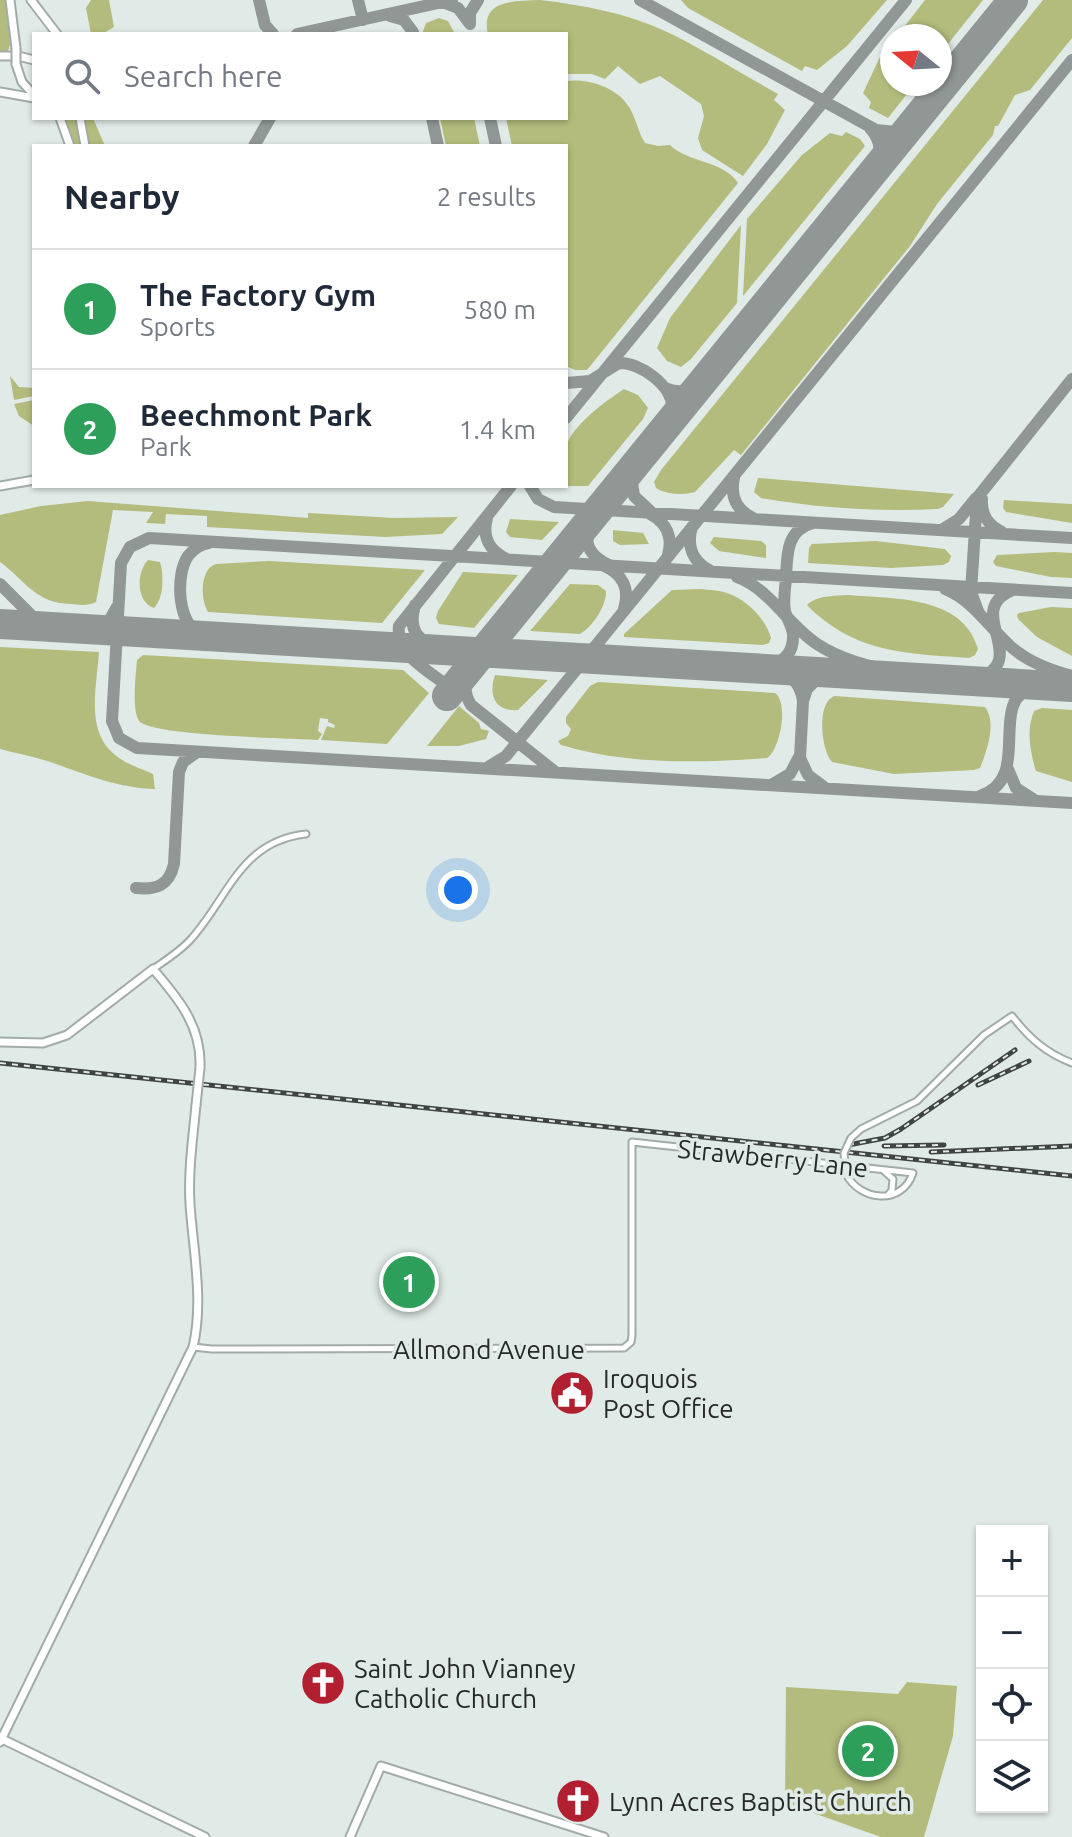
<!DOCTYPE html>
<meta charset="utf-8">
<style>
:root{--surface:#fff;--page:#f2f2f3;--text:#1f2937;--muted:#747a83;--line:#e0e1e3;--accent:#b11f30}
body{margin:0;font-family:Ubuntu,sans-serif;background:var(--page);color:var(--text)}
.controls{position:absolute;right:24px;bottom:24px;display:grid;overflow:hidden;border-radius:0px;box-shadow:0 2px 6px #0004}
.controls button{width:72px;height:72px;display:grid;place-items:center;padding:0;border:0;border-bottom:2px solid var(--line);background:var(--surface);color:var(--text);font:40px sans-serif}
.compass{position:absolute;left:880px;top:24px;width:72px;height:72px;border-radius:50%;background:var(--surface);box-shadow:0 2px 6px #0004;rotate:288deg}
.you{position:absolute;left:458px;top:890px;width:28px;height:28px;margin:-20px;border:6px solid #fff;border-radius:50%;background:#1a73e8;box-shadow:0 0 0 12px #1a73e833}
.badge{display:grid;place-items:center;width:52px;height:52px;border-radius:50%;background:var(--accent);color:#fff;font-size:26px;font-weight:700}
.pin{position:absolute;translate:-50% -50%;border:4px solid #fff;box-shadow:0 2px 8px #0006}
.list{margin:0;padding:0;list-style:none}
h2{display:flex;justify-content:space-between;align-items:center;height:104px;margin:0;padding:0 32px;font-size:34px}
h2 small{font-size:26px;font-weight:400;color:var(--muted)}
.list li{display:grid;grid-template-columns:52px 1fr auto;gap:24px;align-items:center;box-sizing:border-box;height:120px;padding:0 32px;border-top:2px solid var(--line)}
.list b{display:block;font-size:30px;white-space:nowrap}
.list p{margin:0;font-size:26px;white-space:nowrap;color:var(--muted)}
.list em{font-size:26px;font-style:normal;color:var(--muted)}
.icon{flex:none;width:44px;height:44px;fill:none;stroke:currentColor;stroke-width:2;stroke-linecap:round;stroke-linejoin:round}
.map{position:relative;flex:none;width:1072px;height:1837px;overflow:hidden}
.search{position:absolute;background:var(--surface);box-shadow:0 2px 6px #0004;left:32px;top:32px;width:536px;height:88px;display:flex;align-items:center;gap:20px;box-sizing:border-box;padding:0 28px;border-radius:0px;color:var(--muted);font-size:30px}
.panel{position:absolute;background:var(--surface);box-shadow:0 2px 6px #0004;left:32px;top:144px;width:536px;height:344px;border-radius:0px}
.map>svg:first-child{display:block}
</style>
<div class="map">
<svg width="1072" height="1837" viewBox="0 0 1072 1837">
<rect width="100%" height="100%" fill="#e0eae7"/>
<path fill="#b3bc7c" d="M0,0h7c4,17 8,38 0,53h-7z
M91,0h18l5,27 -12,7h-11l-5,-26z
M540,0c43,5 86,13 125,31 38,18 75,42 113,63l-4,6 11,10 -18,34 -24,32 -41,-26 -4,-12 6,-22 -3,-12 -41,-28 -20,8 -22,-18 -13,13 -13,-5h-26v-40h-78c-8,-34 25,-33 52,-34z
M681,0h206l-40,46 -30,24 -12,-4 -3,5 -114,-63z
M925,0h58l-43,54v-18h-43z
M1043,0h29v38l-42,52 -15,5 -17,31h-3l-2,9 -56,69 -27,42 -169,209 -7,-5 -39,42c-12,3 -28,3 -39,-4l-2,-6 7,-12z
M439,18l9,3 7,13h-33l4,-11z
M892,42v42h23l-27,34 -19,-10 2,-6 -8,-9 16,-34z
M566,81c22,-3 51,6 63,26 7,11 9,25 16,36l13,3 12,-1c18,18 53,15 68,38l-151,187h-12l-9,-4v-220h-54l-6,-28h60z
M64,118h12l6,28h-8z
M83,118h10l12,28h-16z
M440,118h34l6,28h-34z
M846,132l14,7 5,7 -122,150 4,-77 55,-64 28,-22 12,3z
M741,225l-4,78 -46,56 -10,8 -14,-6 -10,-13 13,-30z
M10,376l9,11 15,1v8l-20,4z
M624,389l14,6 10,13 -5,11 -55,67h-28h6c0,-12 -3,-27 0,-39 6,-22 40,-46 58,-58z
M34,400v26l-15,-10 -5,-12z
M758,478l196,16 -11,13 -5,2c-61,3 -118,-1 -177,-11l-7,-6z
M1004,500l68,4v19l-66,-11 -3,-4z
M88,501l220,17v-5l86,5 64,-1 -16,17 -57,3 -178,-10v-11l-41,-2 -1,10 -19,-1 7,-11 -40,-2 -17,92c-8,4 -16,3 -25,2 -36,-1 -45,-23 -71,-42v-47l41,-9z
M510,519l49,3 -17,18 -32,-3 -4,-5z
M613,530l30,3 6,11 -29,1 -7,-4z
M714,537l47,4 5,4v13l-47,-7 -9,-8z
M876,541l69,8 6,7 -2,6 -6,3 -52,3 -83,-5 1,-15 3,-4z
M1054,552l18,1v25l-21,-1 -55,-11 -3,-4 4,-7z
M148,560l12,2c4,13 4,36 -6,46 -18,-5 -18,-36 -6,-48z
M269,561l156,9 -43,53 -174,-11c-8,-14 -8,-43 8,-48z
M463,572l55,3 -44,53 -35,-4 -3,-6 2,-7z
M570,584l28,1 8,6c1,14 -14,37 -26,43l-50,-3z
M701,589c8,1 18,1 26,4 19,6 39,26 44,45l-2,5 -6,2 -139,-8v-3l48,-44z
M848,595c45,4 115,0 130,54l-3,6 -6,3c-52,-4 -101,-4 -144,-37 -6,-5 -13,-10 -18,-16 10,-10 28,-9 41,-10z
M1051,607l21,1v48l-35,-19 -19,-18 -1,-4 2,-2z
M0,647l99,5c-2,33 -14,78 15,102 11,10 26,14 39,20l2,15c-36,-1 -65,-13 -99,-25 -18,-7 -38,-10 -56,-15z
M143,655l260,15 26,23 -42,51 -66,-4 6,-14 7,2 1,-3 -7,-3v-3l-8,-1 -2,13 4,3 -4,6c-28,-2 -162,-4 -178,-18 -9,-9 -4,-49 -3,-62z
M495,675l53,5 -30,30c-23,2 -30,-15 -23,-35z
M598,682l177,11c14,10 5,57 -8,65 -67,5 -140,7 -206,-13l-3,-4 10,-5 3,-7 -5,-6v-6l24,-31z
M835,696l150,11c12,16 2,43 -5,61l-6,2 -80,4 -62,-12c-11,-11 -16,-61 3,-66z
M459,706l20,17 2,6 8,2 -3,8 -27,7h-32z
M1042,708l30,2v72l-36,-11c-6,-19 -10,-41 -2,-60z
M907,1682l50,4 -4,50 -29,101h-43l-96,-34 1,-116 112,7z"/>
<g fill="none" stroke-linecap="round" stroke-linejoin="round">
<path stroke="#909795" stroke-width="12" d="M259,0l6,25 8,9
M358,0l5,20
M640,0l236,130 20,2 21,-14
M442,2l16,6 12,16v-11l8,-13
M390,16l14,4 9,12
M297,34l155,-34
M432,118l6,28
M490,118l6,28
M254,146l16,-28
M869,177c12,-17 16,-33 0,-50
M566,383l24,-2 29,-18c21,-1 54,23 53,45 0,11 -8,20 -14,28
M665,388c19,8 31,0 44,-14
M566,418l340,-418
M734,478c-4,18 2,32 19,40
M530,486l8,13 16,8 518,31
M982,499c-1,16 6,26 20,33
M650,511l-16,-15 -3,-21 31,-41
M650,514c17,9 23,23 18,41
M487,518c-5,18 2,32 18,40
M692,527c-6,20 1,35 19,44
M943,529l16,-10 17,-21
M209,543c-9,2 -15,5 -21,13 -12,17 -11,63 8,75 15,9 39,6 56,7
M547,561l12,-5 28,-34
M609,565c-45,-21 -9,-55 11,-79
M604,566c19,8 26,23 20,43
M737,577c34,13 50,47 80,67 52,35 154,36 217,40
M0,584l34,34 23,9
M945,589c27,11 41,34 61,53 17,18 43,28 66,34
M1072,593l-923,-55 -19,9 -9,16 -9,158 7,17 18,10 935,55
M415,605c-13,43 28,43 56,45
M978,611l-7,-19 6,-94 95,-119
M89,629l20,-8 8,-14
M496,638c-16,20 -42,40 -25,67l83,66
M718,665c26,1 77,11 75,-31 -1,-8 -6,-15 -8,-23 -2,-10 0,-22 1,-32 1,-24 0,-49 27,-56
M764,670c21,1 36,8 39,31
M976,679c58,-18 -15,-69 37,-89
M452,689c-20,-16 -57,-34 -53,-63l112,-140
M488,767l18,-11 566,-696
M1008,769l8,19 17,11
M773,784l17,-10 10,-19
M824,787l-16,-12 -8,-17 3,-57 4,-12 10,-10 12,-5 49,3
M980,796c55,-18 5,-96 54,-109 12,-3 26,0 38,1
M136,888c20,2 33,-2 38,-24l5,-92 4,-10 14,-10"/>
<path stroke="#909795" stroke-width="30" d="M0,624l1072,63
M447,696l566,-696"/>
<g stroke="#a1aba8" stroke-width="9">
<path id="minor" d="M153,969c13,-9 29,-19 39,-31 37,-42 49,-97 114,-104
M851,1138l10,-9 56,-28 67,-66 28,-19c17,22 34,37 60,47
M884,1171l9,8 -1,11 -4,5
M193,1347l19,2 412,-1 7,-6 1,-7v-193l281,31c-11,33 -53,28 -67,1"/>
</g>
<g stroke="#a1aba8" stroke-width="11">
<path id="major" d="M10,0l6,48
M31,0l26,34
M0,56h18l16,4
M16,64l6,18 12,13
M0,92l34,6
M60,118l10,28
M80,118l5,28
M0,486l34,-6
M0,1042l43,1 24,-8 86,-66c26,30 49,58 47,99
M0,1738l205,99
M0,1742l193,-395c11,-46 0,-97 -3,-143 -2,-33 3,-67 6,-99
M350,1837l31,-71 223,71"/>
</g>
<use href="#minor" stroke="#fff" stroke-width="5"/>
<use href="#major" stroke="#fff" stroke-width="7"/>
<g stroke="#3f4443" stroke-width="5">
<path id="rail" d="M0,1063l1072,113
M978,1085l51,-24
M848,1145l37,-7 16,-9 114,-79
M884,1146l60,-1
M931,1152l141,-6"/>
</g>
<use href="#rail" stroke="#e0eae7" stroke-width="2" stroke-dasharray="6" stroke-linecap="butt"/>
<g stroke="#a1aba8" stroke-width="9" stroke-linecap="butt">
<path id="minor-bridge" d="M846,1174l-2,-21 7,-15"/>
</g>
<g stroke="#a1aba8" stroke-width="11" stroke-linecap="butt">
<path id="major-bridge" d="M16,48v16
M196,1105l4,-37"/>
</g>
<use href="#minor-bridge" stroke="#fff" stroke-width="5"/>
<use href="#major-bridge" stroke="#fff" stroke-width="7"/>
</g>
<defs>
<g id="civic-disc" transform="scale(2.3)"><circle r="9.5" fill="#b11f30" stroke="#e0eae7"/><path d="M-.6-6.5H3V-4.5H.6V-3L4-1V1h2V6H-6V1h2V-1L-.6-3ZM-1.2 2.5V6h2.4V2.5Z" fill="#fff"/></g>
<g id="church-disc" transform="scale(2.3)"><circle r="9.5" fill="#b11f30" stroke="#e0eae7"/><path d="M-1.2-6h2.4v3.5h3.3v2.4h-3.3V6h-2.4V-.1h-3.3v-2.4h3.3Z" fill="#fff"/></g>
</defs>
<g fill-rule="evenodd">
<use href="#civic-disc" x="572" y="1393"/>
<use href="#church-disc" x="323" y="1683"/>
<use href="#church-disc" x="578" y="1801"/>
</g>
<g text-anchor="middle" dominant-baseline="central" stroke-width="7" stroke-linejoin="round" paint-order="stroke">
<g font-size="26" fill="#262a29" stroke="#e0eae7">
<text transform="translate(773 1158) rotate(6)">Strawberry Lane</text>
<text x="489" y="1349">Allmond Avenue</text>
</g>
<g font-size="26" fill="#262a29" stroke="#e0eae7" text-anchor="start">
<text x="603" y="1378">Iroquois<tspan x="603" dy="30">Post Office</tspan></text>
<text x="354" y="1668">Saint John Vianney<tspan x="354" dy="30">Catholic Church</tspan></text>
<text x="609" y="1801">Lynn Acres Baptist Church</text>
</g>
</g>
</svg>
<div class="controls">
<button>+</button>
<button>−</button>
<button><svg class="icon" aria-label="locate" viewBox="0 0 24 24"><circle cx="12" cy="12" r="6"/><path d="M12 2v4M12 18v4M2 12h4M18 12h4"/></svg></button>
<button><svg class="icon" aria-label="layers" viewBox="0 0 24 24"><path d="M12 4l9 5-9 5-9-5zM3 14l9 5 9-5"/></svg></button>
</div>
<svg class="compass" viewBox="-18 -18 36 36"><path d="M0-13l5 13h-10z" fill="#e53935"/><path d="M0 13l5-13h-10z" fill="#747a83"/></svg>
<div class="you"></div>
<div class="pin badge" style="left:409px;top:1282px;background:#2e9e5b">1</div>
<div class="pin badge" style="left:868px;top:1751px;background:#2e9e5b">2</div>
<div class="search"><svg class="icon" aria-label="search" viewBox="0 0 24 24"><circle cx="10" cy="10" r="6"/><path d="M15 15l6 6"/></svg>Search here</div>
<section class="panel">
<h2>Nearby<small>2 results</small></h2>
<ul class="list">
<li><span class="badge" style="background:#2e9e5b">1</span><div><b>The Factory Gym</b><p>Sports</p></div><em>580 m</em></li>
<li><span class="badge" style="background:#2e9e5b">2</span><div><b>Beechmont Park</b><p>Park</p></div><em>1.4 km</em></li>
</ul>
</section>
</div>
